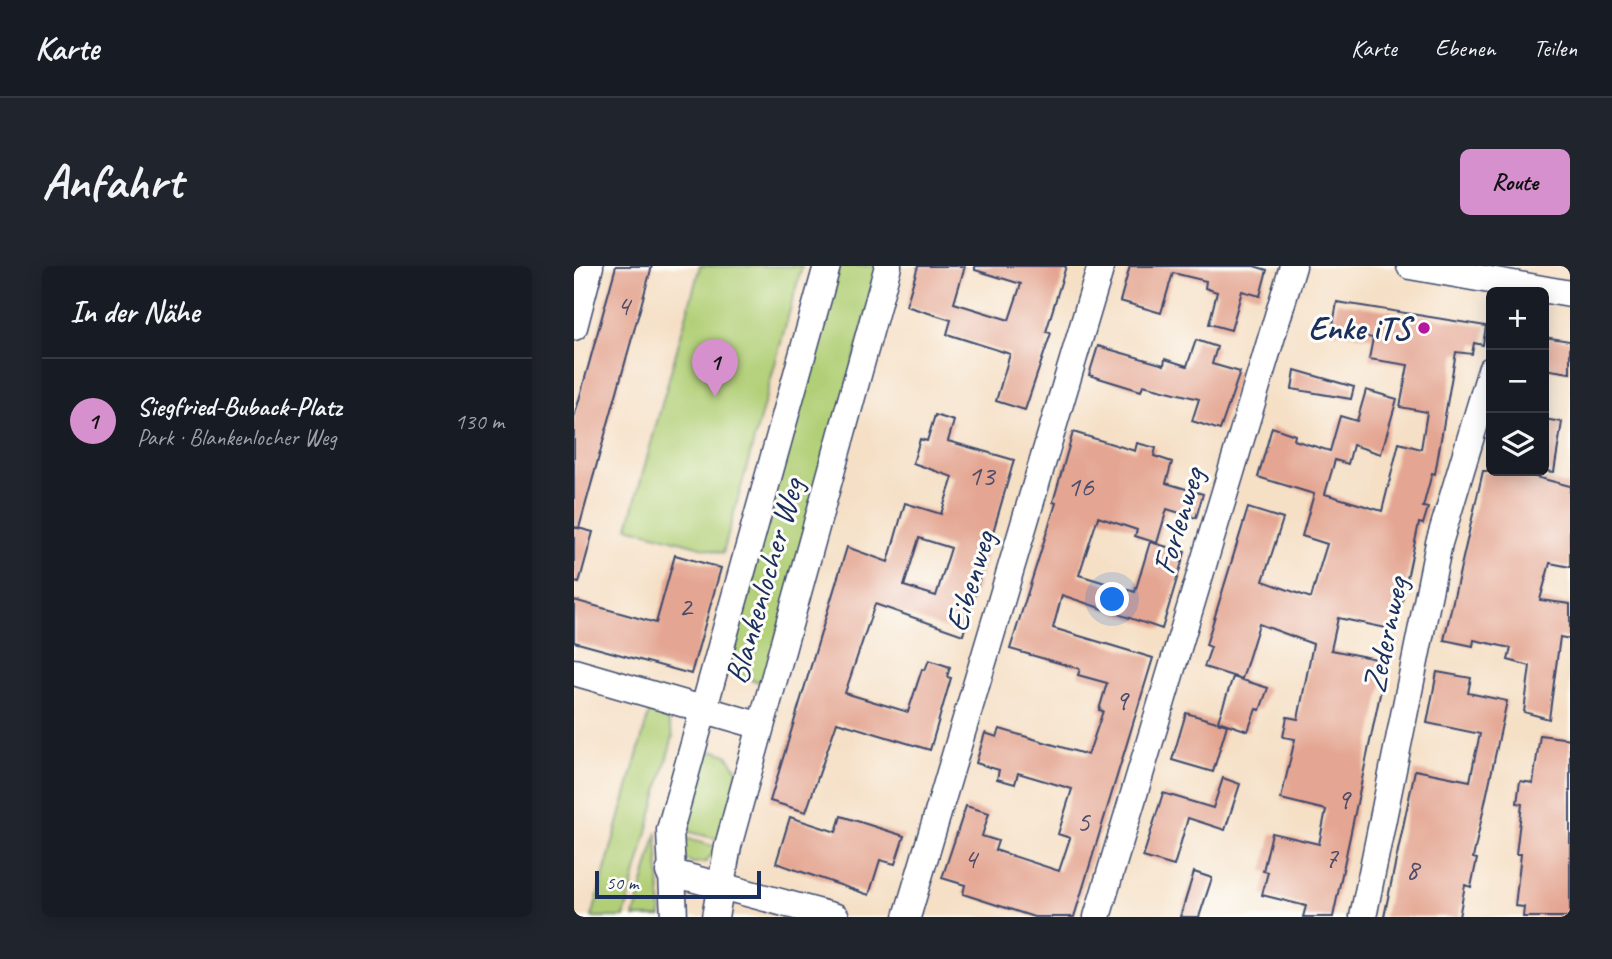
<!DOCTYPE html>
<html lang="de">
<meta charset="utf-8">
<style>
:root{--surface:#171b24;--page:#20242c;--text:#f1f3f6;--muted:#9ea1a6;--line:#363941;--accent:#d690ce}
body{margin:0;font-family:Caveat,sans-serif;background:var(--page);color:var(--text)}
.controls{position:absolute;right:21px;top:21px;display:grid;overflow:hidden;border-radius:10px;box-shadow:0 4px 18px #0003}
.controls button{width:63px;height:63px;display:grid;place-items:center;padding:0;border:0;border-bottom:2px solid var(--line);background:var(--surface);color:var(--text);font:35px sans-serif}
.scale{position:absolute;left:21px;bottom:18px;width:166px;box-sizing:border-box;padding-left:7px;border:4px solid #1b2f5e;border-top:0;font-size:19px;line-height:24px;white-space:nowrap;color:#1b2f5e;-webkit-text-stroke:5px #fdfcf7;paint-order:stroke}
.you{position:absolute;left:539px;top:334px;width:24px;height:24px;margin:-18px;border:5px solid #fff;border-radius:50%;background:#1a73e8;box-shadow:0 0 0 10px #1a73e833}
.badge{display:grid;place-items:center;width:46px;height:46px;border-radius:50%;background:var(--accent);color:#111;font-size:23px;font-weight:700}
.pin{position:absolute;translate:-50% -58px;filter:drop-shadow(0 2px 4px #0008)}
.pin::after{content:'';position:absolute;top:37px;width:24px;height:21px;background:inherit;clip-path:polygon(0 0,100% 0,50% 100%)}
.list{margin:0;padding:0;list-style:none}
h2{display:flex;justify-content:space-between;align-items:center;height:91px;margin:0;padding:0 28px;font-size:30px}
h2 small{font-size:23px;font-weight:400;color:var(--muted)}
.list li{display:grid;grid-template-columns:46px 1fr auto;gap:21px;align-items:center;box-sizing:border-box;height:126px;padding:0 28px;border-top:2px solid var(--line)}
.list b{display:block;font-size:26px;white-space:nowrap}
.list p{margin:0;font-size:23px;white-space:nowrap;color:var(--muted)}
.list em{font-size:23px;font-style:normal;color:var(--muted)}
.icon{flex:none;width:38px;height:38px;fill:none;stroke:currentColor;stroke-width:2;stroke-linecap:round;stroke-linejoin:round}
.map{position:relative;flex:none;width:996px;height:651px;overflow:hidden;border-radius:10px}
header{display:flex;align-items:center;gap:42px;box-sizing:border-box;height:98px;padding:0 35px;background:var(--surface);border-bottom:2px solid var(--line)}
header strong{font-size:33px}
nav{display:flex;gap:38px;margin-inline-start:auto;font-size:24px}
.intro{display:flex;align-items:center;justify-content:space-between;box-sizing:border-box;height:168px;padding:0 42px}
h1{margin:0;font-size:49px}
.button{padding:18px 32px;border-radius:10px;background:var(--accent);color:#111;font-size:24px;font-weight:700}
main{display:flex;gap:42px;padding:0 42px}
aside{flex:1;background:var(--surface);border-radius:10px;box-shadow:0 4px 18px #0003}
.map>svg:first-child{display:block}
</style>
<header>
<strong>Karte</strong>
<nav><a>Karte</a><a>Ebenen</a><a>Teilen</a></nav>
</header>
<div class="intro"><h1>Anfahrt</h1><a class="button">Route</a></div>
<main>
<aside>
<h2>In der Nähe<small></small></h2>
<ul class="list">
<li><span class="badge">1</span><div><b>Siegfried-Buback-Platz</b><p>Park · Blankenlocher Weg</p></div><em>130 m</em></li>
</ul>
</aside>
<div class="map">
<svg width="996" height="651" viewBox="0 0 996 651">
<rect width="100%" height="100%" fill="#fdfcf7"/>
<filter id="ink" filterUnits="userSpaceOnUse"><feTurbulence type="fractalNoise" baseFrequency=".0143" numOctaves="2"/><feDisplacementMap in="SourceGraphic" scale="14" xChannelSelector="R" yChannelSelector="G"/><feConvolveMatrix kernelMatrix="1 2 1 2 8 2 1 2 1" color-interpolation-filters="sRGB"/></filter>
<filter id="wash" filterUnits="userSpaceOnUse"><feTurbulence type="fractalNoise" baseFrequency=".00686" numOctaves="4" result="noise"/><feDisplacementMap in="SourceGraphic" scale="28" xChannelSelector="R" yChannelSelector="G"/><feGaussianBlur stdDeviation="1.57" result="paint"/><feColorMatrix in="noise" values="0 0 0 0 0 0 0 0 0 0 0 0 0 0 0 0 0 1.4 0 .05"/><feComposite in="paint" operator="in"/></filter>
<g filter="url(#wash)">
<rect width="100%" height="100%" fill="#f5dfc5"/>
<path fill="#b1cf76" stroke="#667f6a" stroke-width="2" d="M126,0h102l-79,287 -95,-26z
M262,0h44l-116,417 -41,-11z
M76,443l18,12 5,15 -49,181h-32z
M141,485l12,4 11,16 -17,69 -42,-11 24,-75z
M83,566l4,85h-27z
M104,570l39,11 -11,15 -13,1 -12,-6z"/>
<g id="blocks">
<path fill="#e4a692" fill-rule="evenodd" d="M42,0h36l-73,262 -5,-1v-109z
M344,0h47l-11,37 55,17 12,-36 -46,-14v-4h91l-20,66 5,1 -26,77 -29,-9 14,-47 -63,-20 4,-14 -45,-14z
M556,0h124l13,4 -7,26 -18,-5 -11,39 -22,-6 8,-32 -12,-4 1,-7 -33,-8 -12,40 -41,-12z
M763,36l149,24 -3,19 -9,-2 -2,11 -16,-2 -21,122 -3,-1 -9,34 5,1 -5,16 -4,-1 -23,107 -58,-12 -7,32 56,11 -54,256h-30l3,-11 -44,-11 6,-23 -5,-1 9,-38 47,11 7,-34 -45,-11 14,-60 -12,-2 4,-20 11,2 15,-75 -54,-20 -17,55 -38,-12 7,-20 -5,-2 42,-137 35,11 -20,62 48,17 8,-28 8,-26 -25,-8 12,-42 -56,-17 14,-50 23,8 -1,5 36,11 10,-35 17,5 9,-31 31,9 -16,55 -28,-9 -5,19 -13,-4 -10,34 57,17 17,-68 22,6 6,-37 -27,-5 8,-42 -39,-6 4,-21 -41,-7z
M970,71l26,4v32l-26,-4z
M622,74l21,7 -5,17 28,8 -20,58 -28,-9 7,-22 -56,-14 -2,6 -52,-16 9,-29 66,19 1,-6 22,7z
M721,104l59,17 -3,12 -59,-10z
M361,149l19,6 -6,20 66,19 -51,175 -88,-31 -30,89 63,19 14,-43 3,1 4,-10 21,7 -3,10 4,1 -21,72 -93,-28 -31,90 -36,-11 77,-254 41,15 17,-59 36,11 12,-37 -40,-14 7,-24 7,2zM345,272l32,10 -15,48 -32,-10z
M970,153l18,3 -8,50 -10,-1z
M499,166l62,19 2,-8 19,5 -2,8 18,6 -6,21 37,11 -7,24 -29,-9 -10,34 -22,-7 2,-6 -39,-13 -19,58 56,17 15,-50 35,10 -23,77 -100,-34 -9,33 100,30 -79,259h-40l-71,-23 2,-9 -23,-7 24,-72 23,7 -7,23 16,5 -3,9 64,21 11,-33 -12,-4 14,-45 -54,-16 -3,11 -18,-5 2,-9 -23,-7 9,-30 12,4 3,-8 88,26 15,-44 -4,-1 8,-27 -29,-8 2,-6 -70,-20 46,-146 -3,-1z
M909,205h30l57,15v81l-20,-4 -10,37 30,4v35l-10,-2 -11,82 -25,-7 6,-46 -22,-6 3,-12 -37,-8 -1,6 -29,-6z
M0,261l19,5 -14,51 -5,-1z
M101,289l46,13 -30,106 -117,-32v-42l82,23z
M863,406l34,6 -3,15 39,8 -34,157 4,1 -6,28 -6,-2 -6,32h-75l31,-147 55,11 5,-25 5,-22 -53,-11z
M659,411l35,11 -8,22 -4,-1 -8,22 -30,-10z
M612,447l41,12 -14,47 -41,-12z
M966,469l30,4v178h-47l1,-10 -9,-1 6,-52h-5l6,-50 -5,-1 3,-22 13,2z
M649,512l17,6 -15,46 -37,-12 -14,48 -31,-9 20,-64 50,15z
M267,550l63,20 -9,28 -15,-4 -11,35 -93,-32 14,-46 46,15z
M620,606l18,6 -13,39h-19z"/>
</g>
</g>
<g filter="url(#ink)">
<use href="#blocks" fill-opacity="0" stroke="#3c496d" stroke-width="2"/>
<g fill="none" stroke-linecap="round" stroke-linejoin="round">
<g stroke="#3c496d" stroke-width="29">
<path id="minor" d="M836,0l160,28
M0,61l16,-61
M0,406l187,54
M95,606l167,45
M100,651l-4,-87 157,-564
M141,651l13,-71 160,-580
M333,651l194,-651
M523,651l196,-651
M789,651l76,-374 52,-173"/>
</g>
<use href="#minor" stroke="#fff" stroke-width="26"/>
</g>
</g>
<circle fill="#b5179e" stroke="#fdfcf7" stroke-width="2.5" cx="850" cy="62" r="7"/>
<g text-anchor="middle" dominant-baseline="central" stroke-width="6" stroke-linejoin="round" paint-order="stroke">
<g font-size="30" fill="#4d4d6b">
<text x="49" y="39">4</text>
<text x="407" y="209">13</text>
<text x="506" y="220">16</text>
<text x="111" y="340">2</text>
<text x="547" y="434">9</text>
<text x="769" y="533">9</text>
<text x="509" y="555">5</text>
<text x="757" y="591">7</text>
<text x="396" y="592">4</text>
<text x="838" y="603">8</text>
</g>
<g font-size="33" font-weight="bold" fill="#1b2f5e" stroke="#fdfcf7" text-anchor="end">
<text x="836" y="62">Enke iTS</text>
</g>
<g font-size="33" fill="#1b2f5e" stroke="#fdfcf7">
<text transform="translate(604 255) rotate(-73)">Forlenweg</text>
<text transform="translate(190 315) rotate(-74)">Blankenlocher Weg</text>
<text transform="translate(396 315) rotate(-73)">Eibenweg</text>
<text transform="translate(811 369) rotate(-78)">Zedernweg</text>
</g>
</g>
</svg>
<div class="controls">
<button>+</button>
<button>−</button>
<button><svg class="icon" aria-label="layers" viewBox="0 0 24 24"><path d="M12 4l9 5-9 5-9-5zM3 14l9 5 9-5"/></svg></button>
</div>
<div class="scale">50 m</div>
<div class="you"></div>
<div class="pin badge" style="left:141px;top:131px">1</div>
</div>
</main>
